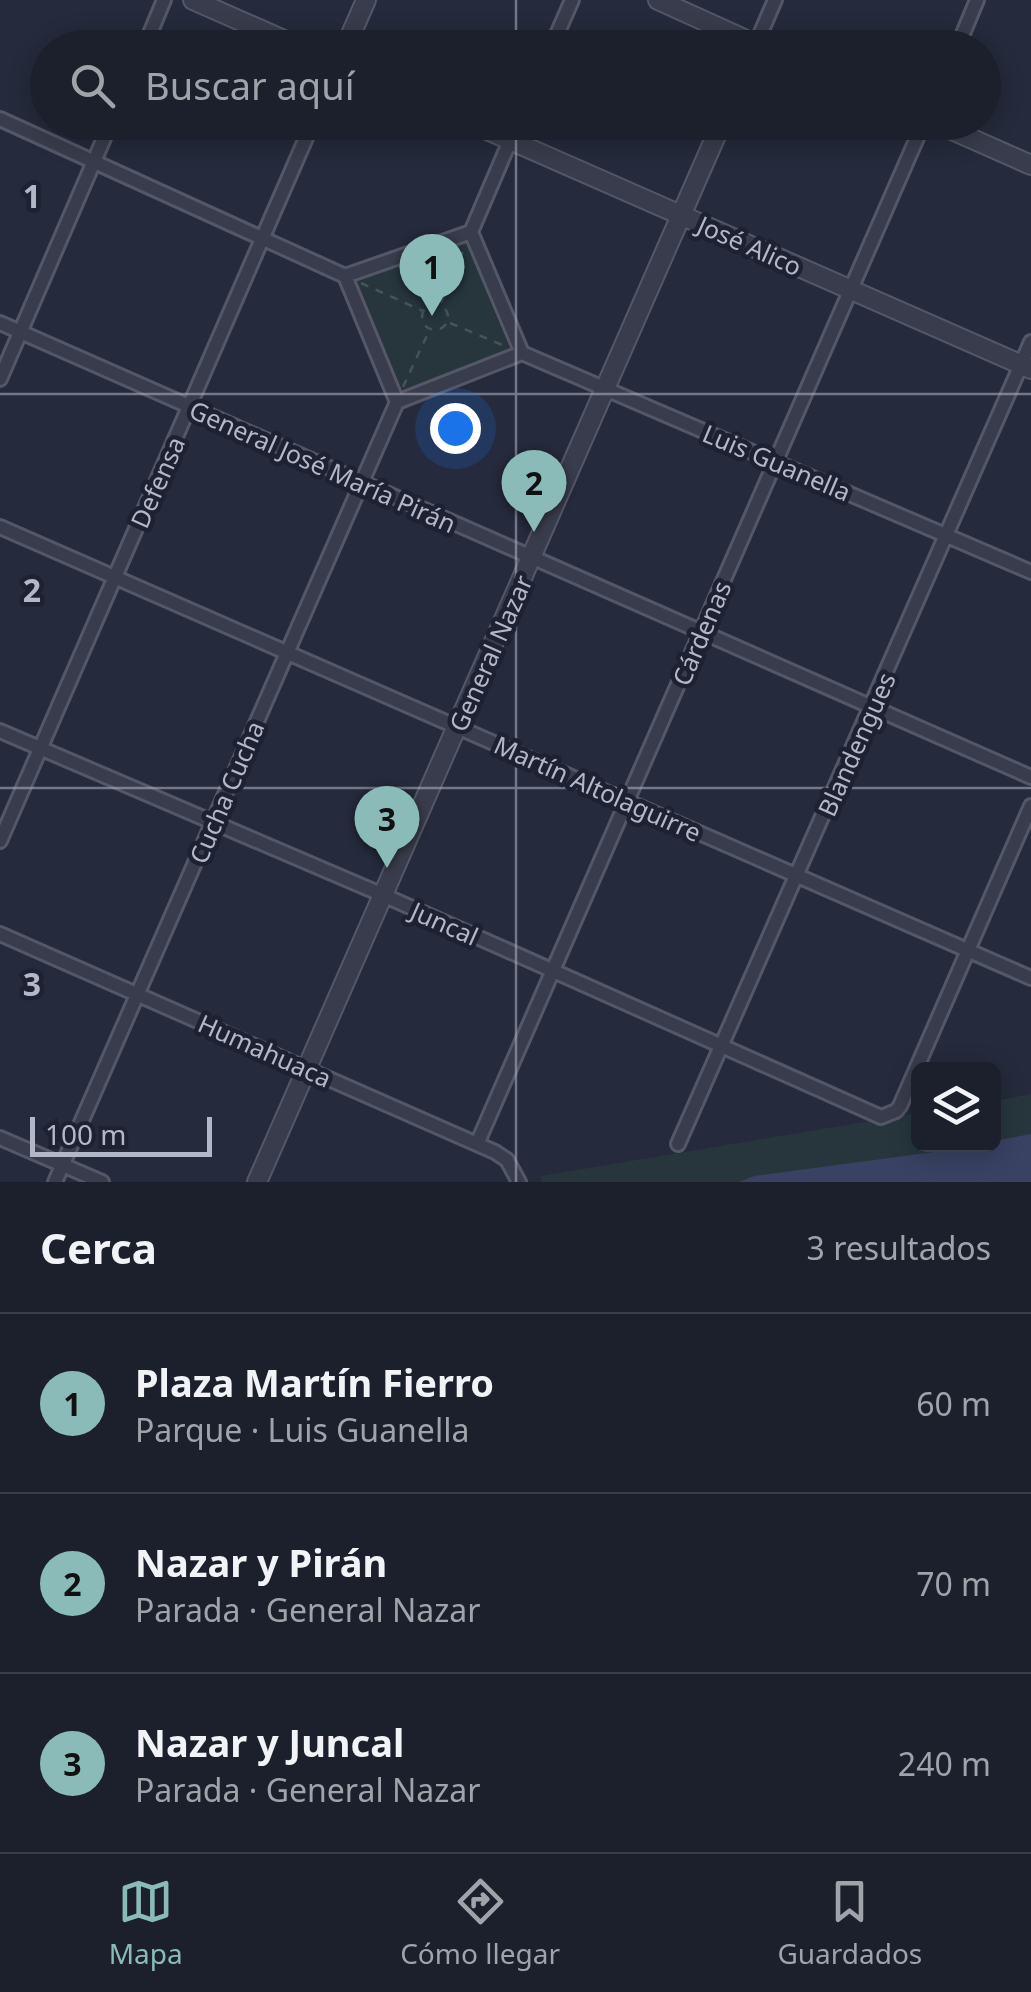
<!DOCTYPE html>
<html lang="es">
<meta charset="utf-8">
<style>
:root{--surface:#1c202d;--page:#292d39;--text:#f1f3f6;--muted:#a0a3aa;--line:#3a3e49;--accent:#8bbbb9}
body{margin:0;font-family:"Noto Sans",sans-serif;background:var(--page);color:var(--text)}
.controls{position:absolute;right:30px;bottom:30px;display:grid;overflow:hidden;border-radius:15px;box-shadow:0 5px 25px #0003}
.controls button{width:90px;height:90px;display:grid;place-items:center;padding:0;border:0;border-bottom:2px solid var(--line);background:var(--surface);color:var(--text);font:50px sans-serif}
.scale{position:absolute;left:30px;bottom:25px;width:182px;box-sizing:border-box;padding-left:10px;border:5px solid #b4b7c8;border-top:0;font-size:28px;line-height:35px;white-space:nowrap;color:#b4b7c8;-webkit-text-stroke:8px #1e2131;paint-order:stroke}
.you{position:absolute;left:455px;top:428px;width:35px;height:35px;margin:-25px;border:8px solid #fff;border-radius:50%;background:#1a73e8;box-shadow:0 0 0 15px #1a73e833}
.badge{display:grid;place-items:center;width:65px;height:65px;border-radius:50%;background:var(--accent);color:#111;font-size:32px;font-weight:700}
.pin{position:absolute;translate:-50% -82px;filter:drop-shadow(0 2px 5px #0008)}
.pin::after{content:'';position:absolute;top:52px;width:35px;height:30px;background:inherit;clip-path:polygon(0 0,100% 0,50% 100%)}
.list{margin:0;padding:0;list-style:none}
h2{display:flex;justify-content:space-between;align-items:center;height:130px;margin:0;padding:0 40px;font-size:42px}
h2 small{font-size:32px;font-weight:400;color:var(--muted)}
.list li{display:grid;grid-template-columns:65px 1fr auto;gap:30px;align-items:center;box-sizing:border-box;height:180px;padding:0 40px;border-top:2px solid var(--line)}
.list b{display:block;font-size:38px;white-space:nowrap}
.list p{margin:0;font-size:32px;white-space:nowrap;color:var(--muted)}
.list em{font-size:32px;font-style:normal;color:var(--muted)}
.icon{flex:none;width:55px;height:55px;fill:none;stroke:currentColor;stroke-width:2;stroke-linecap:round;stroke-linejoin:round}
.map{position:relative;flex:none;width:1031px;height:1182px;overflow:hidden}
.search{position:absolute;background:var(--surface);box-shadow:0 5px 25px #0003;left:30px;right:30px;top:30px;height:110px;display:flex;align-items:center;gap:25px;box-sizing:border-box;padding:0 35px;border-radius:55px;color:var(--muted);font-size:38px}
.sheet{height:670px;background:var(--surface)}
nav{display:flex;justify-content:space-around;align-items:center;box-sizing:border-box;height:140px;border-top:2px solid var(--line);background:var(--surface);font-size:28px;color:var(--muted)}
nav a{display:grid;justify-items:center;gap:5px}
nav .on{color:var(--accent)}
.map>svg:first-child{display:block}
</style>
<div class="map">
<svg width="1031" height="1182" viewBox="0 0 1031 1182">
<rect width="100%" height="100%" fill="#252a3c"/>
<path fill="#27363d" d="M465,240l46,112 -113,39 -44,-111z
M1031,1094v88h-489l-1,-6 377,-63v31h76v-43z"/>
<path fill="#394263" d="M1031,1134v48h-292l15,-6 240,-32v-3z"/>
<g fill="none" stroke-linecap="round" stroke-linejoin="round">
<g stroke="#545767" stroke-width="18">
<path id="minor" d="M756,44l19,-44
M144,48l20,-48
M551,48l21,-48
M957,48l20,-48
M0,119l345,157 52,126
M471,232l51,121 509,219
M471,232l47,-110
M345,276l126,-44
M0,323l1031,454
M0,379l111,-257
M397,402l125,-49
M0,527l1031,451
M0,731l383,164 498,222 15,-6 4,-5 131,-300
M0,841l313,-719
M0,934l495,218 12,8 12,22
M0,1138l102,44
M477,1144l447,-1022
M678,1144l353,-802
M55,1182l342,-780"/>
</g>
<g stroke="#545767" stroke-width="22">
<path id="tertiary" d="M193,0l109,48
M658,0l106,48
M345,48l21,-48
M469,122l562,247
M934,122l97,43
M257,1182l465,-1060"/>
</g>
<path stroke="#45535a" stroke-width="2.5" stroke-dasharray="8 8" stroke-linecap="butt" d="M361,283l62,28
M441,303l22,-52
M422 317a13 13 0 1 1 26 0a13 13 0 1 1-26 0Z
M450,323l57,24
M403,387l26,-56"/>
<use href="#minor" stroke="#393c4c" stroke-width="12"/>
<use href="#tertiary" stroke="#393c4c" stroke-width="18"/>
</g>
<path fill="none" stroke="#b4b7c8" stroke-width="2.5" stroke-opacity="0.55" d="M516,0v48M516,122v1060M0,394h1031M0,788h1031"/>
<g text-anchor="middle" dominant-baseline="central" stroke-width="9" stroke-linejoin="round" paint-order="stroke">
<g font-size="25" fill="#b4b7c8" stroke="#1e2131">
<text transform="translate(750 245) rotate(24)">José Alico</text>
<text transform="translate(777 462) rotate(23)">Luis Guanella</text>
<text transform="translate(323 466) rotate(24)">General José María Pirán</text>
<text transform="translate(157 482) rotate(-66)">Defensa</text>
<text transform="translate(701 633) rotate(-67)">Cárdenas</text>
<text transform="translate(490 653) rotate(-66)">General Nazar</text>
<text transform="translate(856 744) rotate(-66)">Blandengues</text>
<text transform="translate(598 788) rotate(24)">Martín Altolaguirre</text>
<text transform="translate(226 792) rotate(-67)">Cucha Cucha</text>
<text transform="translate(445 923) rotate(24)">Juncal</text>
<text transform="translate(265 1050) rotate(24)">Humahuaca</text>
</g>
</g>
<g font-size="32" text-anchor="middle" font-weight="bold" fill="#b4b7c8" stroke="#1e2131" stroke-width="9" stroke-linejoin="round" paint-order="stroke">
<text x="32" y="208">1</text>
<text x="32" y="602">2</text>
<text x="32" y="996">3</text>
</g>
</svg>
<div class="controls">
<button><svg class="icon" aria-label="layers" viewBox="0 0 24 24"><path d="M12 4l9 5-9 5-9-5zM3 14l9 5 9-5"/></svg></button>
</div>
<div class="scale">100 m</div>
<div class="you"></div>
<div class="pin badge" style="left:432px;top:316px">1</div>
<div class="pin badge" style="left:534px;top:532px">2</div>
<div class="pin badge" style="left:387px;top:868px">3</div>
<div class="search"><svg class="icon" aria-label="search" viewBox="0 0 24 24"><circle cx="10" cy="10" r="6"/><path d="M15 15l6 6"/></svg>Buscar aquí</div>
</div>
<section class="sheet">
<h2>Cerca<small>3 resultados</small></h2>
<ul class="list">
<li><span class="badge">1</span><div><b>Plaza Martín Fierro</b><p>Parque · Luis Guanella</p></div><em>60 m</em></li>
<li><span class="badge">2</span><div><b>Nazar y Pirán</b><p>Parada · General Nazar</p></div><em>70 m</em></li>
<li><span class="badge">3</span><div><b>Nazar y Juncal</b><p>Parada · General Nazar</p></div><em>240 m</em></li>
</ul>
</section>
<nav>
<a class="on"><svg class="icon" aria-label="map" viewBox="0 0 24 24"><path d="M3 6l6-2 6 2 6-2v14l-6 2-6-2-6 2zM9 4v14M15 6v14"/></svg>Mapa</a>
<a><svg class="icon" aria-label="directions" viewBox="0 0 24 24"><path d="M12 3l9 9-9 9-9-9zM9 14v-3h6M13 9l2 2-2 2"/></svg>Cómo llegar</a>
<a><svg class="icon" aria-label="saved" viewBox="0 0 24 24"><path d="M7 4h10v16l-5-4-5 4z"/></svg>Guardados</a>
</nav>
